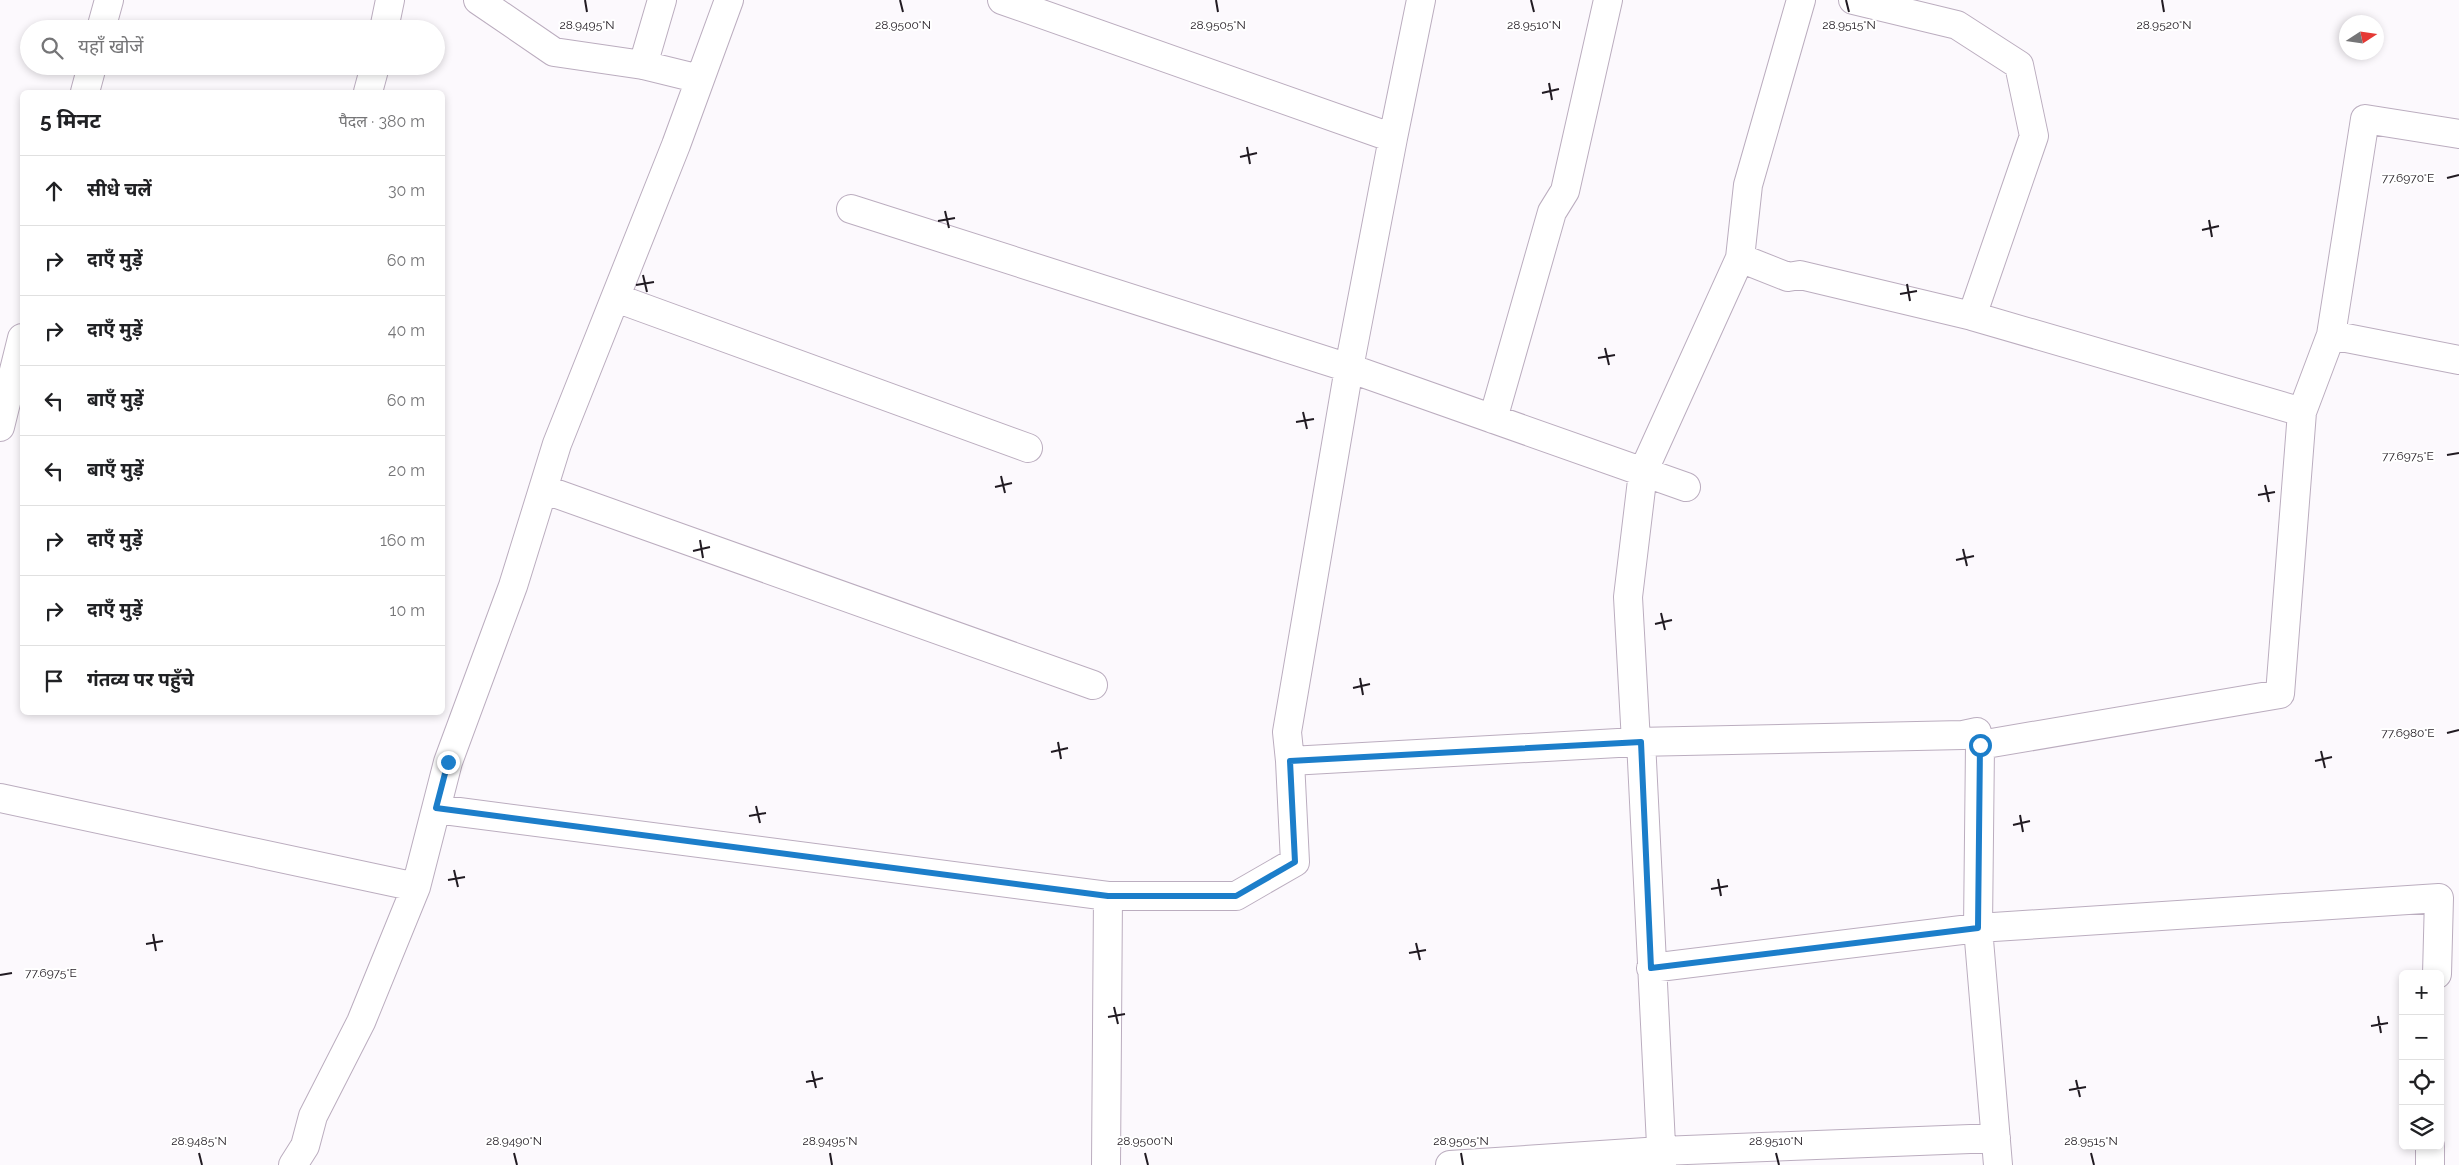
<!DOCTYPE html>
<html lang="hi">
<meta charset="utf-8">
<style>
:root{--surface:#fff;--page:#f6f6f6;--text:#202124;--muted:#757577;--line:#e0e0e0}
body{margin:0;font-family:Raleway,"Noto Sans Devanagari",sans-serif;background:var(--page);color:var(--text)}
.controls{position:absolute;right:15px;bottom:15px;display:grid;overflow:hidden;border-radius:8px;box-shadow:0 2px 8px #0003}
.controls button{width:45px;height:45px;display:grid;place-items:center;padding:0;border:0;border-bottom:1px solid var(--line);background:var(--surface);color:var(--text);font:25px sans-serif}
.compass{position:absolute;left:2339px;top:15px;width:45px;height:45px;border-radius:50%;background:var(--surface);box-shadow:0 2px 8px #0003;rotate:78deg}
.stop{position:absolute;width:15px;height:15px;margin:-11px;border:4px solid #1c7eca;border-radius:50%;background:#fff}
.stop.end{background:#1c7eca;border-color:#fff;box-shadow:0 1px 5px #0008}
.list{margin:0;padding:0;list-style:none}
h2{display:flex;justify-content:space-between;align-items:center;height:65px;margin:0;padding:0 20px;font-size:21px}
h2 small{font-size:16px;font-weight:400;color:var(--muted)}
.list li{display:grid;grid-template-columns:32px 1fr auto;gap:15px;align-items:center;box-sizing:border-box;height:70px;padding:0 20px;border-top:1px solid var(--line)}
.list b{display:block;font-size:19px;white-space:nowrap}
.list em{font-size:16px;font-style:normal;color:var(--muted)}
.icon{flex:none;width:28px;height:28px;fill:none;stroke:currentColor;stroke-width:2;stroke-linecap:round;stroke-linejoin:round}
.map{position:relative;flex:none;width:2459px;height:1165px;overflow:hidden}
.search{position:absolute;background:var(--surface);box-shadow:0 2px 8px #0003;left:20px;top:20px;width:425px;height:55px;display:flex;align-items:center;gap:12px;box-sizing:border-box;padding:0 18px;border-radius:28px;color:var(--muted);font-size:19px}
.panel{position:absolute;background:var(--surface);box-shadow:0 2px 8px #0003;left:20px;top:90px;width:425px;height:625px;border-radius:8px}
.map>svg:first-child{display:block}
</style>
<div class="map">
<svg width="2459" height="1165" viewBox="0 0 2459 1165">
<rect width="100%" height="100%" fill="#fcf9fd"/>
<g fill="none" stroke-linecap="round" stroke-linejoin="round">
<g stroke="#bbadbf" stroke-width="30">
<path id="minor" d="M478,0l76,52 89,13 57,14
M1853,0l104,25 62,40 15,71 -62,180
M101,29l8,-29
M384,29l6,-29
M643,65l19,-65
M85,92l7,-26
M368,92l7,-26
M1393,138l28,-138
M851,209l498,159 44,-230 -391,-138
M1740,258l48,19 12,-2 172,41 330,96 29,-77 34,-216 94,15
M616,298l412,150
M2331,335l128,25
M2302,412l-22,282 -300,51 -2,183 461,-30 -2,76
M1493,419l59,-207 13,-21 43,-191
M0,427l22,-89
M1686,487l-337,-119 -62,364 3,29 346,-19 327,-7 14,-3
M543,489l550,196
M1641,741l21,424
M1636,742l-8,-145 15,-125 97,-214 8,-73 53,-185
M0,798l416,89
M436,809l672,87h128l59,-34 -5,-101
M1651,968l327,-40 20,237
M293,1165l12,-19 8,-30 48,-94 55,-135 32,-125 65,-176 44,-142 119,-299 53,-145
M1106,1165l2,-269
M1450,1165l211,-14 335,-13
M2430,1165v-19"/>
</g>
<use href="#minor" stroke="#fff" stroke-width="28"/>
</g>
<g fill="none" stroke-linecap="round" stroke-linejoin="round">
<path stroke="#1c7eca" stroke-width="6" d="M448,762l-12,46 672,88h128l59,-34 -5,-101 351,-19 10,226 327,-40 2,-183"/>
</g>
<path fill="none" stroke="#211b22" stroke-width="2" d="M585,0l2,12M900,0l3,12M1216,0l2,12M1531,0l3,12M1846,0l3,12M2162,0l2,12M1549,83l3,17M1542,93l17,-4M1247,147l3,17M1240,157l17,-4M2447,178l12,-3M945,211l4,17M2209,220l3,17M938,221l17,-3M2202,230l17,-4M643,275l4,17M1907,284l3,17M636,285l18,-3M1900,294l17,-3M1605,348l4,17M1598,358l17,-3M1303,412l4,17M1296,422l18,-3M2447,455l12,-2M1001,476l4,17M2265,485l4,17M995,487l17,-4M2258,495l17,-3M700,540l3,18M1963,549l4,17M693,551l17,-4M1956,560l18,-4M1661,613l4,17M1655,624l17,-4M1360,678l3,17M1353,688l17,-4M2447,733l12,-3M1058,742l3,17M2321,751l4,17M1051,752l17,-4M2315,761l17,-4M756,806l4,17M2020,815l3,17M749,816l17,-3M2013,825l17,-4M454,870l4,17M1718,879l3,17M448,880l17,-3M1711,889l17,-3M153,934l3,17M1416,943l4,17M146,944l17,-3M1409,953l17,-3M0,975l12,-2M1114,1007l4,17M2378,1016l3,17M1108,1017l17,-3M2371,1026l17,-3M812,1071l4,17M2076,1080l4,17M806,1082l17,-4M2069,1090l17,-3M199,1153l3,12M514,1153l3,12M830,1153l2,12M1145,1153l3,12M1461,1153l2,12M1776,1153l3,12M2091,1153l3,12"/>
<g font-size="12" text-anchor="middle" fill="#211b22" stroke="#fff" stroke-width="4" stroke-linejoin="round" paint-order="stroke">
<text x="587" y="29">28.9495°N</text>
<text x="903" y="29">28.9500°N</text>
<text x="1218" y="29">28.9505°N</text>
<text x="1534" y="29">28.9510°N</text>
<text x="1849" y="29">28.9515°N</text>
<text x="2164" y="29">28.9520°N</text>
<text x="2408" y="182">77.6970°E</text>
<text x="2408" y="460">77.6975°E</text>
<text x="2408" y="737">77.6980°E</text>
<text x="51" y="977">77.6975°E</text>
<text x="199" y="1145">28.9485°N</text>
<text x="514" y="1145">28.9490°N</text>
<text x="830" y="1145">28.9495°N</text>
<text x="1145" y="1145">28.9500°N</text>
<text x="1461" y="1145">28.9505°N</text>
<text x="1776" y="1145">28.9510°N</text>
<text x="2091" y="1145">28.9515°N</text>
</g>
</svg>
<div class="controls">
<button>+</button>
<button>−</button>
<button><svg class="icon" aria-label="locate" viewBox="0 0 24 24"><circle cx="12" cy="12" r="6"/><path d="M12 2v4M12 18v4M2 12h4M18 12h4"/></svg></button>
<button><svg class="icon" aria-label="layers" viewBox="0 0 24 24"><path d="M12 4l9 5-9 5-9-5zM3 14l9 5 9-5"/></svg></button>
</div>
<svg class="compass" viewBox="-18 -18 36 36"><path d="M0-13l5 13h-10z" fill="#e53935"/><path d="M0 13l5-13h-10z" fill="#757577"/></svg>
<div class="stop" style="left:1980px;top:745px"></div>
<div class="stop end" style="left:448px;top:762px"></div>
<div class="search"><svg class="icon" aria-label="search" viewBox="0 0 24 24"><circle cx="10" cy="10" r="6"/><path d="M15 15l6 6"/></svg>यहाँ खोजें</div>
<section class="panel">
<h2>5 मिनट<small>पैदल · 380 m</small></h2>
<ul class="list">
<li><svg class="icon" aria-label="ahead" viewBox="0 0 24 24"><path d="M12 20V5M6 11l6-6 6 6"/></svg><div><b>सीधे चलें</b></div><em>30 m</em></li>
<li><svg class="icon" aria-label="right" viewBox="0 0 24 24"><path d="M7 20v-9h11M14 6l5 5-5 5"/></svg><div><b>दाएँ मुड़ें</b></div><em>60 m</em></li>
<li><svg class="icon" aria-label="right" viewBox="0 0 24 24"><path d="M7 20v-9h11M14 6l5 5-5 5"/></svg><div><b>दाएँ मुड़ें</b></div><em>40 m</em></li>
<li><svg class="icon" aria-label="left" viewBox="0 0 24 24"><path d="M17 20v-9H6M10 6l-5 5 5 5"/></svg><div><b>बाएँ मुड़ें</b></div><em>60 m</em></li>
<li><svg class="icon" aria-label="left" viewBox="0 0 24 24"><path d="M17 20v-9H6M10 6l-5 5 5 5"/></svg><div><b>बाएँ मुड़ें</b></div><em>20 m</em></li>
<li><svg class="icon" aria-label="right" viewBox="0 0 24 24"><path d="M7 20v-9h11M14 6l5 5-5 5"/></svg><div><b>दाएँ मुड़ें</b></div><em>160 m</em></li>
<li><svg class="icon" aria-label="right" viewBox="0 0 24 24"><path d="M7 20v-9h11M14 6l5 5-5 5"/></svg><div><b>दाएँ मुड़ें</b></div><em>10 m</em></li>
<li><svg class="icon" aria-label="arrive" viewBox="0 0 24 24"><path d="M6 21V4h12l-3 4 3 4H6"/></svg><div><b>गंतव्य पर पहुँचे</b></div></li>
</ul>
</section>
</div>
